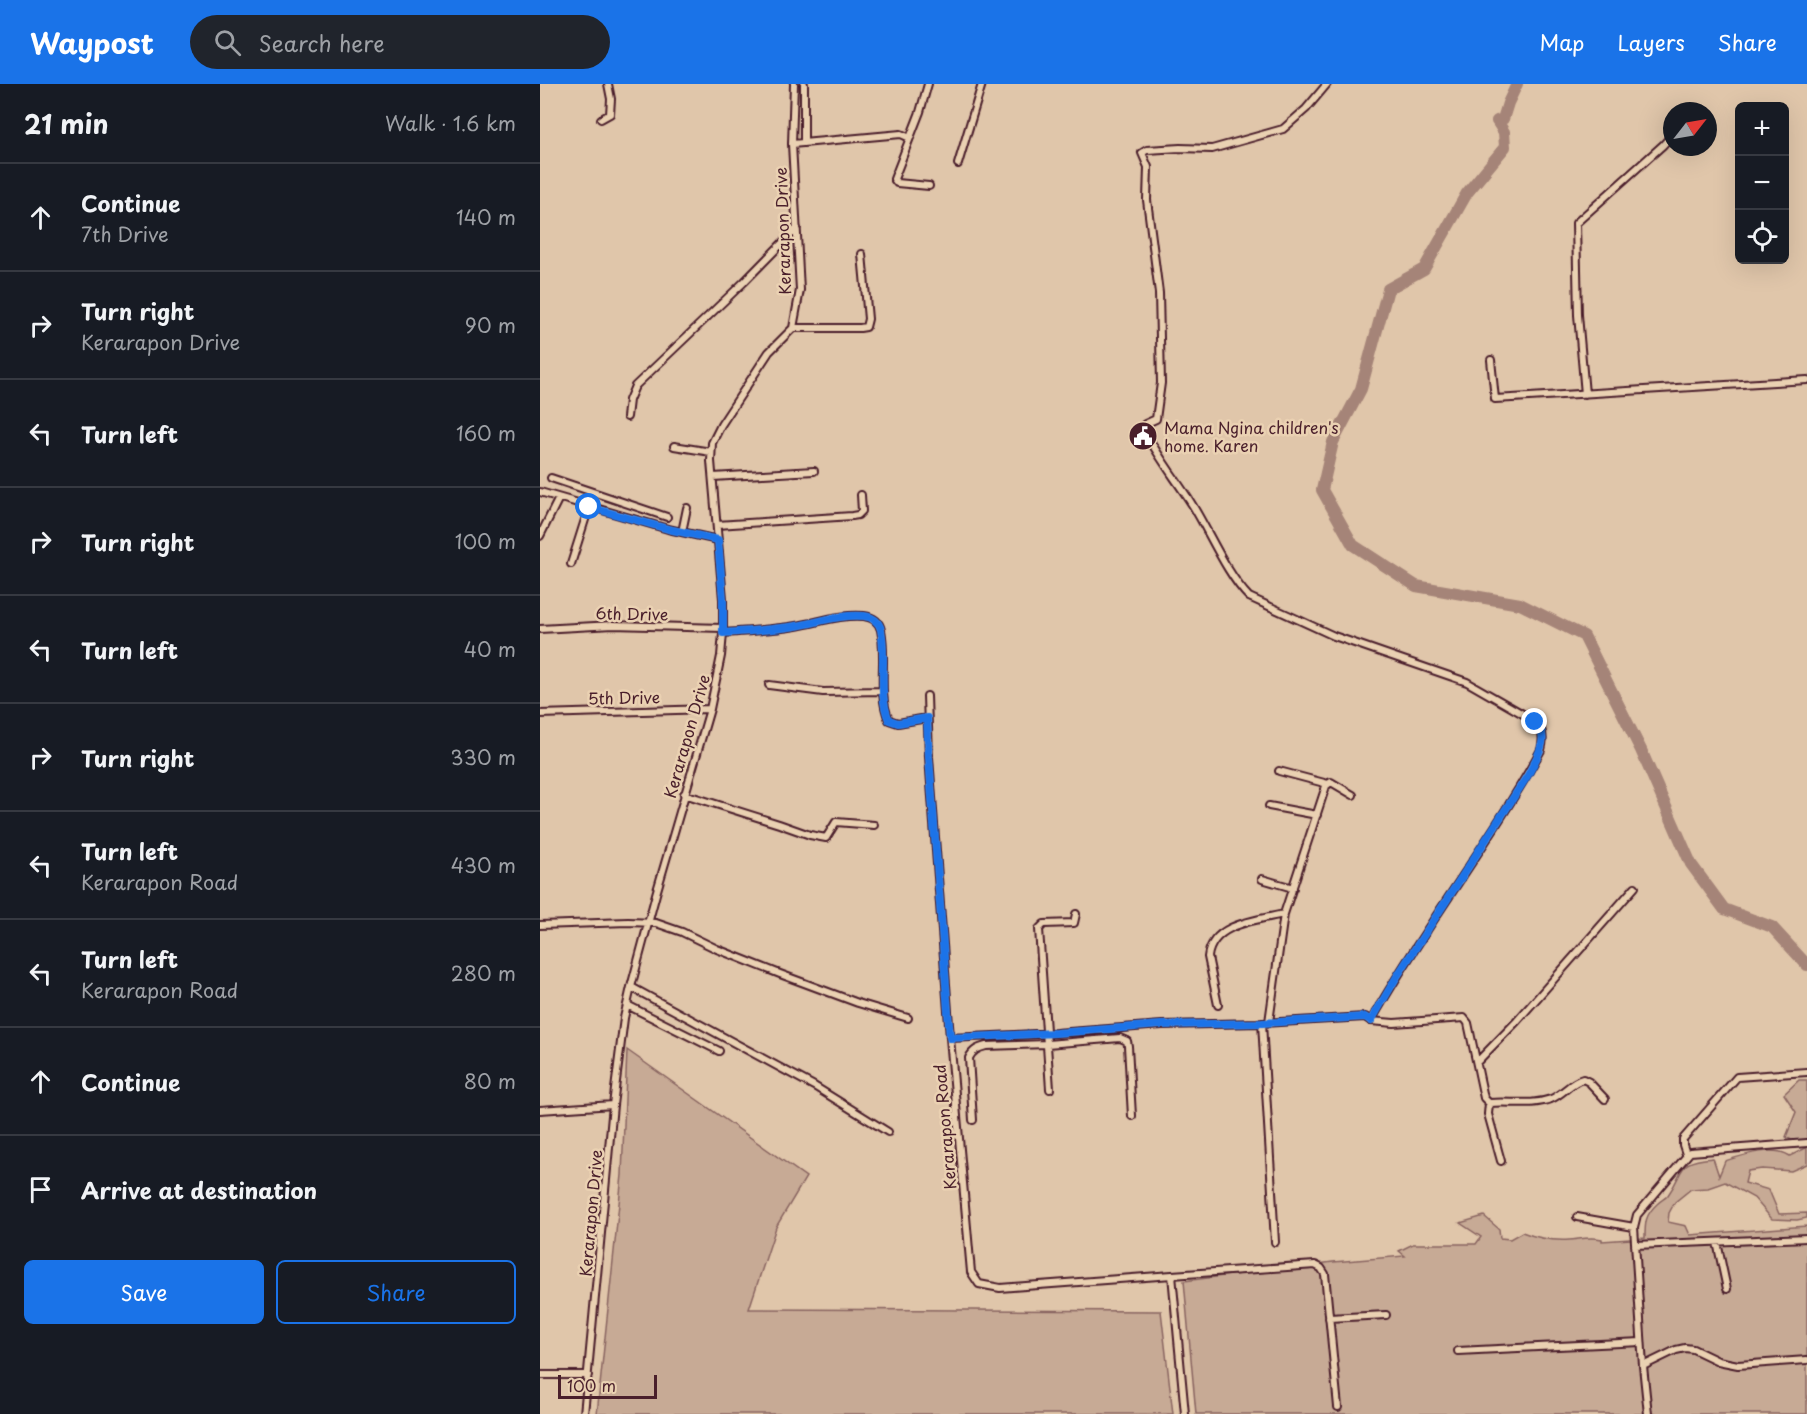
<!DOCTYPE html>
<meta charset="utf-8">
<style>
:root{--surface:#171b24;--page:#20242c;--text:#f1f3f6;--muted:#9ea1a6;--line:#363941;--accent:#1a73e8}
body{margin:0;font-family:"Playpen Sans",sans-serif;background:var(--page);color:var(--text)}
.controls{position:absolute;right:18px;top:18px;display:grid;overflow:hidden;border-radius:9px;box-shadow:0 6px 24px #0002}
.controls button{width:54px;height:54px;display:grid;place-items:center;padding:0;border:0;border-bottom:2px solid var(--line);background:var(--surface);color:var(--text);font:30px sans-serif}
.compass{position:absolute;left:1123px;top:18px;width:54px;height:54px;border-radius:50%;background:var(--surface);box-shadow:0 6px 24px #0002;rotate:59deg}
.scale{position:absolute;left:18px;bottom:15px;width:99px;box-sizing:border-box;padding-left:6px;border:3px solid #4a1f2b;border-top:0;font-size:16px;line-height:21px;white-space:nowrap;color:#4a1f2b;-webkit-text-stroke:4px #ead1b2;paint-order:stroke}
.stop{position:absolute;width:18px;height:18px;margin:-14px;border:4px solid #1a73e8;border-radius:50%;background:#fff}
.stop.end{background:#1a73e8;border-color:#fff;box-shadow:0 2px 6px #0008}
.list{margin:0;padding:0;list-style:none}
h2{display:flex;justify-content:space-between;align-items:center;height:78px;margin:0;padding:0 24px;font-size:26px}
h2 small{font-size:20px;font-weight:400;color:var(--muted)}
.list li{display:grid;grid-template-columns:39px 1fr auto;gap:18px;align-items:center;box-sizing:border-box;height:108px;padding:0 24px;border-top:2px solid var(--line)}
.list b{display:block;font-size:22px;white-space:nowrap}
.list p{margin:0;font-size:20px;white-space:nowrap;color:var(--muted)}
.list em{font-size:20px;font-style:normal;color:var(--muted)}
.actions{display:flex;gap:12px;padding:18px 24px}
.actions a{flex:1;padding:14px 0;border:2px solid var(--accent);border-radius:9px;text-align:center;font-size:21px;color:var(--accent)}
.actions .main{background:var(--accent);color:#fff}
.icon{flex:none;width:33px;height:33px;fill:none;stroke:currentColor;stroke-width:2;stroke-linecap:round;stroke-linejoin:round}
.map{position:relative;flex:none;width:1267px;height:1330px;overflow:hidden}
header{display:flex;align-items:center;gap:36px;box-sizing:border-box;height:84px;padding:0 30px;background:var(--accent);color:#fff}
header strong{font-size:28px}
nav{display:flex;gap:33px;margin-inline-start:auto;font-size:21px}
.search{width:420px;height:54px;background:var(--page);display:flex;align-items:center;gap:15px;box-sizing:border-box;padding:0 21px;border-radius:33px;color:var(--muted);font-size:22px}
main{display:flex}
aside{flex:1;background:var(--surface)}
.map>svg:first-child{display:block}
</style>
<header>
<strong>Waypost</strong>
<div class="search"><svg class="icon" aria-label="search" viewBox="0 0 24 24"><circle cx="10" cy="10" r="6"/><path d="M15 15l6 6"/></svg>Search here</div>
<nav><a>Map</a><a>Layers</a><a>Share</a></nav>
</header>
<main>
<aside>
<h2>21 min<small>Walk · 1.6 km</small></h2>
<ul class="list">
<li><svg class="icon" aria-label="ahead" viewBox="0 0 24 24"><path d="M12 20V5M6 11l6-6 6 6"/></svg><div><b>Continue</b><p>7th Drive</p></div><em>140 m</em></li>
<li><svg class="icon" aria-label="right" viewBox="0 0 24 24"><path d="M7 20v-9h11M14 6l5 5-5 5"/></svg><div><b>Turn right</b><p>Kerarapon Drive</p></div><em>90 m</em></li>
<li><svg class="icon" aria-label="left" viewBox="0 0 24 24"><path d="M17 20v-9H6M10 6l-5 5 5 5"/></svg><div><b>Turn left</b></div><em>160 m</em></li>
<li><svg class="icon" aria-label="right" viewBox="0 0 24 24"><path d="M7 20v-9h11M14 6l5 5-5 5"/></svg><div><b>Turn right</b></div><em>100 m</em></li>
<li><svg class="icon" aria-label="left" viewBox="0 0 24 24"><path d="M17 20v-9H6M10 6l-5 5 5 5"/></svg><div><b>Turn left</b></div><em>40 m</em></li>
<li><svg class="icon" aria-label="right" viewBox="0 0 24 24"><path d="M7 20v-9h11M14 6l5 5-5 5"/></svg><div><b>Turn right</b></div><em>330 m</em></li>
<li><svg class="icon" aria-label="left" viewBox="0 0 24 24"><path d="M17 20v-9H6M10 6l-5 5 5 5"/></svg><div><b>Turn left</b><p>Kerarapon Road</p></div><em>430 m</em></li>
<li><svg class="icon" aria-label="left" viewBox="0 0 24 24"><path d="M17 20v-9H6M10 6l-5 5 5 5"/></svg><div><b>Turn left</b><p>Kerarapon Road</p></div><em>280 m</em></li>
<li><svg class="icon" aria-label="ahead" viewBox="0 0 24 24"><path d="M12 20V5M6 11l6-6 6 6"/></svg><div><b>Continue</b></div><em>80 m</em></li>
<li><svg class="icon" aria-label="arrive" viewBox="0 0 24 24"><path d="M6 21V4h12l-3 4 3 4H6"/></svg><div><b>Arrive at destination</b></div></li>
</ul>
<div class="actions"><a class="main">Save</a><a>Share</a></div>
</aside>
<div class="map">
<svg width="1267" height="1330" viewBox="0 0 1267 1330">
<rect width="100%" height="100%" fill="#e0c6aa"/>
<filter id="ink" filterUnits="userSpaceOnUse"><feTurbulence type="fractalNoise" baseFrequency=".0167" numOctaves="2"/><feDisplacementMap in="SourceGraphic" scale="12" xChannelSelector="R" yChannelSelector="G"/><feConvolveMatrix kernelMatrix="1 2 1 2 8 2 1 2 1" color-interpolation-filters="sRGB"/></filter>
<g filter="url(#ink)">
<path fill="#c7aa95" stroke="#886460" stroke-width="1.5" d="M87,966l179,127 -30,50 -27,82 412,2 12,103h-576l25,-239z
M1259,996h8v84l-16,7 -29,-2 -14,2 -3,12 24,7 10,24 28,-1v5l-10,2 -25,-1 -18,-21 -29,-16 -17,6 -17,1 -16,13 -6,11 -1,9 18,4 4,9 117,-9v188h-611l-12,-133 149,-19 72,-6 -6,-5 14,-7h63l5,-7 -21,-14 24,-7 15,13 1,9 10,1 12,-7c15,6 31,9 47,8 12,-1 21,-4 33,-1v2l43,-3c0,-15 0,-23 12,-34 4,-4 9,-6 11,-9 18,-25 7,-34 45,-37l6,18 6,-15c19,-6 48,-16 65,-5l16,-8 -20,-11 10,-25 -12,-18z"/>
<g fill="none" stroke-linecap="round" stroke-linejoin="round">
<path stroke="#a58478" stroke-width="12" d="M977,0l-9,19 -5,16 -6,2 7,11 1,15 -38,46 -43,76 -36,20 -27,100 -28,53 -11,48 31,55 63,41 104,18 64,32 57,114 50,114 33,45 48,18 35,38"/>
<g stroke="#4a1f2b" stroke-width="10">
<path id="street" d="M388,0l-8,28 -26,67 3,4 32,3
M61,35l9,-5 1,-15 -3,-15
M264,59v-59
M252,60l109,-10 9,4
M418,80l24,-80
M253,244h67l6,-1 2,-8 -6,-65
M951,276l4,39 312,-19
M1045,310l-7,-79 -2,-92 87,-78 9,-10
M87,333l2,-17 6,-14 109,-104 53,-54
M134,362l37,6
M173,393l101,-6
M11,394l116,39
M0,408l128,37 50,11
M177,441l135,-9 6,-1 4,-4 -1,-16
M142,448l5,-24
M0,452l19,-38
M31,480l18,-57
M0,545l73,-4 110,3
M183,549c25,-2 49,-3 73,-7 23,-4 45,-12 68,-10 8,1 15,5 17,14 6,29 -4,62 8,90l9,3 29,-5
M229,601l54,7 60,-1
M387,612l2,61 21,281 21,234 8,12 21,4 172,-13 13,139
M0,630l170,-5
M739,687l49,13
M144,710l95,30 31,11 16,3 10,-16 38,3
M729,722l48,9
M722,795l31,9
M0,841l88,-3 28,1 26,9 35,17 63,25 78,29 50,15
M91,903l183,99 74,46
M87,921l92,46
M678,921l-10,-48c4,-34 50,-37 76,-43
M831,937l23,2 70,-5 4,5 16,75 5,5c20,-2 42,3 62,-4 12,-5 20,-17 32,-20l6,3 16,17
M729,938l15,-108 42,-128 5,-4 22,13
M722,939l13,219
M410,954l106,-5 106,-8 100,-2 103,-6 6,4c52,-93 119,-178 170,-271 3,-11 3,-21 -6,-29l-68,-39 -133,-46 -85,-39c-21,-21 -40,-65 -56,-91 -16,-26 -37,-51 -50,-79l2,-3 11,-5 5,-36 -2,-90 -12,-93 1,-33 -6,-14 5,-3 33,-2 32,1 71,-20 23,-20 21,-25
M937,978l40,-41 118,-134
M510,1005l-11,-160 5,-5 30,-1 2,-9
M949,1019l-1,11 13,47
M0,1026l73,-5
M433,1036l-4,-62c4,-8 9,-10 17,-12l61,-2 73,-6 7,3 1,5 4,70
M1146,1070l-3,-9v-6l54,-62 70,-5
M1037,1133l57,10
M1177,1158l10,47
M1095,1161l172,-7
M632,1191l143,-10 6,3 4,6 13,133
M789,1234l57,-3
M918,1267l183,-9
M1103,1282l33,-16 9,-2 8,1 25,12 20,4 69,-5
M0,1291h48
M44,1330l29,-309 11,-87 7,-31 25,-93 54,-185 11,-53 2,-23v-34l-12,-138 1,-18 9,-18 48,-73 24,-24 7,-38 -8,-146 2,-60
M1108,1330l-5,-48 -9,-139 3,-12 53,-63 117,-9"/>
</g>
<use href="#street" stroke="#ead1b2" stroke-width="6"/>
</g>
</g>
<g fill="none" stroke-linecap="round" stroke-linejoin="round" filter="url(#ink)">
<path stroke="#1a73e8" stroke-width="8" d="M49,423l79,22 50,11 5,59v34c25,-2 49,-3 73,-7 23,-4 45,-12 68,-10 8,1 15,5 17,14 6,29 -4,62 8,90l9,3 29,-5 2,39 21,281 106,-5 105,-8 101,-2 103,-6 6,4 25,-43 132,-203c8,-17 24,-38 7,-53"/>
</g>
<defs>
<g id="civic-disc" transform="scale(1.5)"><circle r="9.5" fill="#4a1f2b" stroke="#ead1b2"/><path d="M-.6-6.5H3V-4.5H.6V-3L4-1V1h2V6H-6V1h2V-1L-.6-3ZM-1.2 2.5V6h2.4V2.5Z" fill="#fff"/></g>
</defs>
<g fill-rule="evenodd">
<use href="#civic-disc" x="603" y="352"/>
</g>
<g text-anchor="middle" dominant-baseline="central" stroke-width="5" stroke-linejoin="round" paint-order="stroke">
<g font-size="16" fill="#4a1f2b" stroke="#ead1b2">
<text transform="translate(242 147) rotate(-92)">Kerarapon Drive</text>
<text transform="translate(92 529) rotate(1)">6th Drive</text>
<text transform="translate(84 613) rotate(-1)">5th Drive</text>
<text transform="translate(146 652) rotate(-74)">Kerarapon Drive</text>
<text transform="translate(404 1043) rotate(-95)">Kerarapon Road</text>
<text transform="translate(50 1129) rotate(-85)">Kerarapon Drive</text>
</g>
<g font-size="16" fill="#4a1f2b" stroke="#ead1b2" text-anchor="start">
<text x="624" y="343">Mama Ngina children's<tspan x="624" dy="18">home. Karen</tspan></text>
</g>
</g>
</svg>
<div class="controls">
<button>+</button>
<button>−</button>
<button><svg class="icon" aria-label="locate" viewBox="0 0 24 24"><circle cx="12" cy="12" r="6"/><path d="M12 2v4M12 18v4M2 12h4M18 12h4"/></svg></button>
</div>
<svg class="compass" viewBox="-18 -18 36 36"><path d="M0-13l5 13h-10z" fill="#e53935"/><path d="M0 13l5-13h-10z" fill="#9ea1a6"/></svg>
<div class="scale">100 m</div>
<div class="stop" style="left:49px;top:423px"></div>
<div class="stop end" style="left:995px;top:638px"></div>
</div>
</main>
